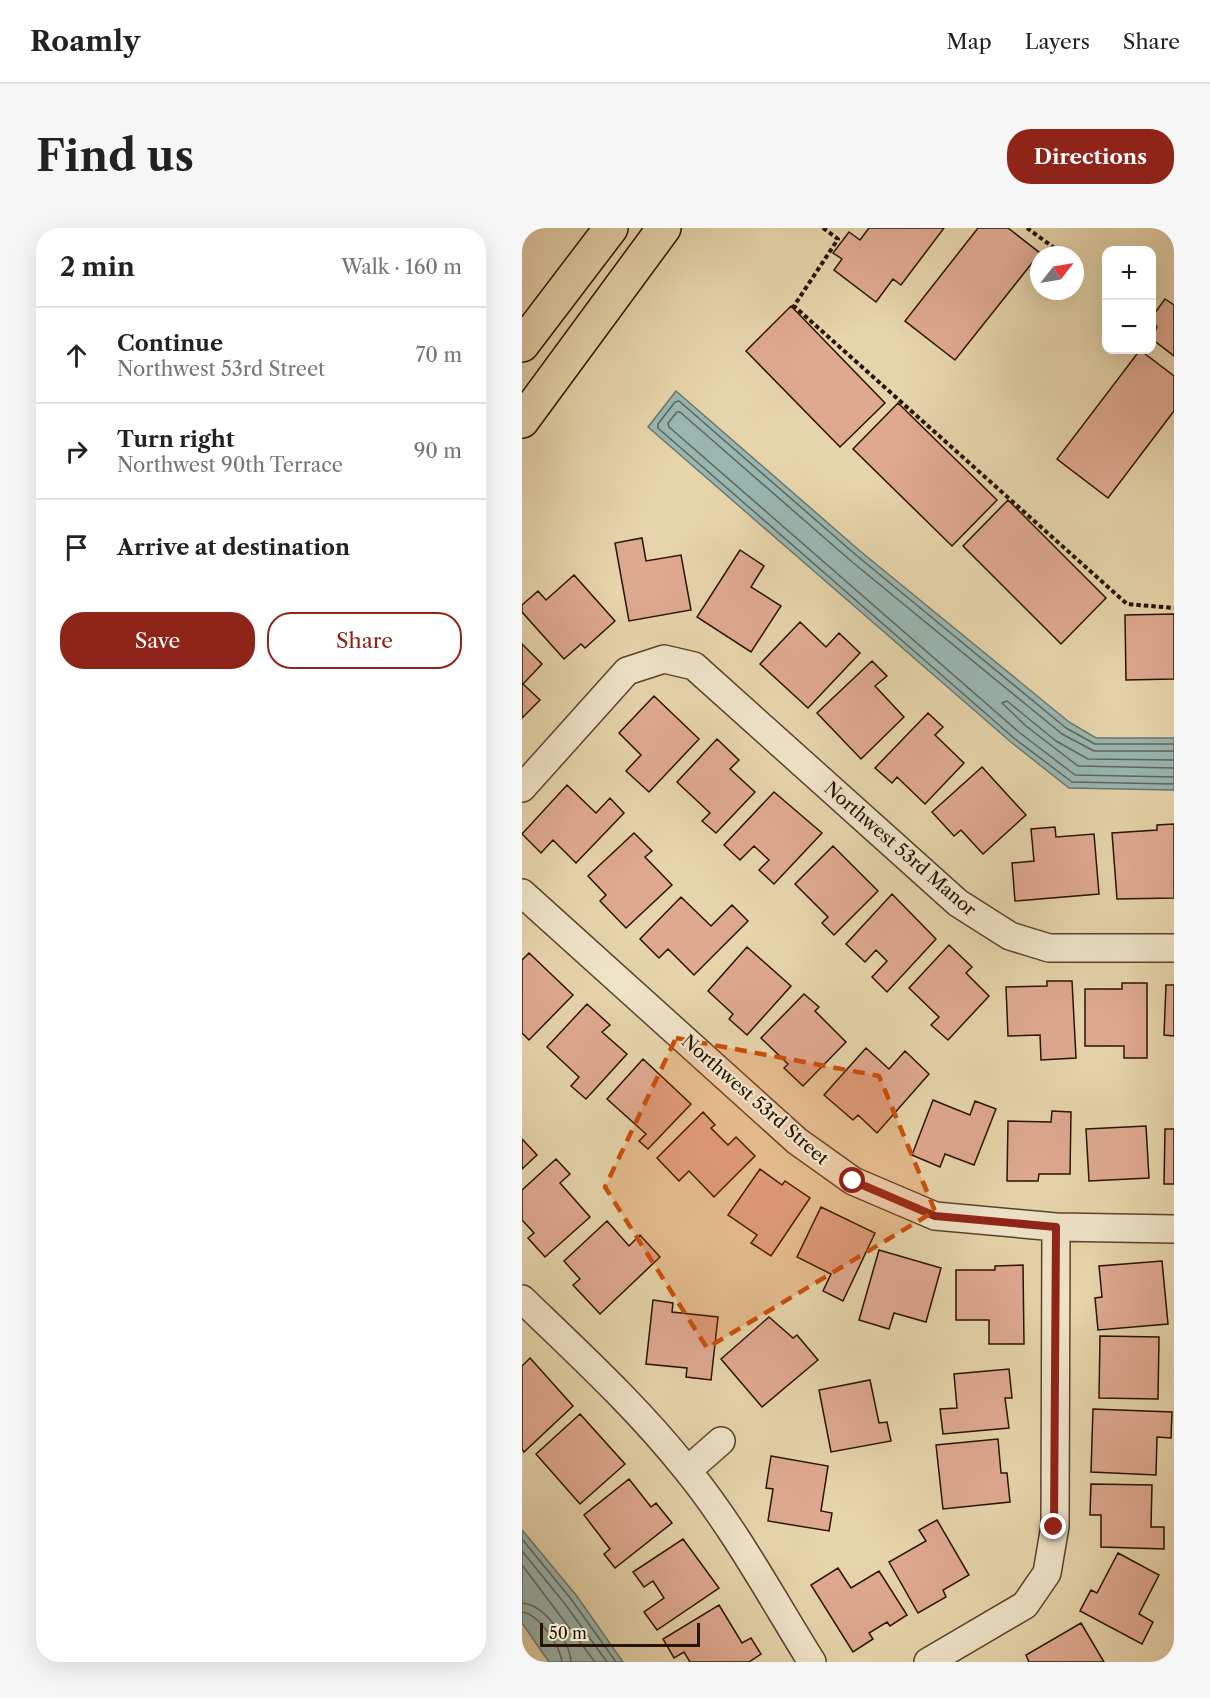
<!DOCTYPE html>
<meta charset="utf-8">
<style>
:root{--surface:#fff;--page:#f6f6f6;--text:#222;--muted:#767676;--line:#e0e0e0;--accent:#8f2418}
body{margin:0;font-family:"Libre Caslon Text",serif;background:var(--page);color:var(--text)}
.controls{position:absolute;right:18px;top:18px;display:grid;overflow:hidden;border-radius:12px;box-shadow:0 6px 24px #0002}
.controls button{width:54px;height:54px;display:grid;place-items:center;padding:0;border:0;border-bottom:2px solid var(--line);background:var(--surface);color:var(--text);font:30px sans-serif}
.compass{position:absolute;left:508px;top:18px;width:54px;height:54px;border-radius:50%;background:var(--surface);box-shadow:0 6px 24px #0002;rotate:59deg}
.scale{position:absolute;left:18px;bottom:15px;width:160px;box-sizing:border-box;padding-left:6px;border:3px solid #281202;border-top:0;font-size:16px;line-height:21px;white-space:nowrap;color:#281202;-webkit-text-stroke:4px #efe3c8;paint-order:stroke}
.stop{position:absolute;width:18px;height:18px;margin:-14px;border:4px solid #8f2418;border-radius:50%;background:#fff}
.stop.end{background:#8f2418;border-color:#fff;box-shadow:0 2px 6px #0008}
.list{margin:0;padding:0;list-style:none}
h2{display:flex;justify-content:space-between;align-items:center;height:78px;margin:0;padding:0 24px;font-size:26px}
h2 small{font-size:20px;font-weight:400;color:var(--muted)}
.list li{display:grid;grid-template-columns:39px 1fr auto;gap:18px;align-items:center;box-sizing:border-box;height:96px;padding:0 24px;border-top:2px solid var(--line)}
.list b{display:block;font-size:22px;white-space:nowrap}
.list p{margin:0;font-size:20px;white-space:nowrap;color:var(--muted)}
.list em{font-size:20px;font-style:normal;color:var(--muted)}
.actions{display:flex;gap:12px;padding:18px 24px}
.actions a{flex:1;padding:14px 0;border:2px solid var(--accent);border-radius:24px;text-align:center;font-size:21px;color:var(--accent)}
.actions .main{background:var(--accent);color:#fff}
.icon{flex:none;width:33px;height:33px;fill:none;stroke:currentColor;stroke-width:2;stroke-linecap:round;stroke-linejoin:round}
.map{position:relative;flex:none;width:652px;height:1434px;overflow:hidden;border-radius:24px}
header{display:flex;align-items:center;gap:36px;box-sizing:border-box;height:84px;padding:0 30px;background:var(--surface);border-bottom:2px solid var(--line)}
header strong{font-size:28px}
nav{display:flex;gap:33px;margin-inline-start:auto;font-size:21px}
.intro{display:flex;align-items:center;justify-content:space-between;box-sizing:border-box;height:144px;padding:0 36px}
h1{margin:0;font-size:42px}
.button{padding:15px 27px;border-radius:24px;background:var(--accent);color:#fff;font-size:21px;font-weight:700}
main{display:flex;gap:36px;padding:0 36px}
aside{flex:1;background:var(--surface);border-radius:24px;box-shadow:0 6px 24px #0002}
.map>svg:first-child{display:block}
</style>
<header>
<strong>Roamly</strong>
<nav><a>Map</a><a>Layers</a><a>Share</a></nav>
</header>
<div class="intro"><h1>Find us</h1><a class="button">Directions</a></div>
<main>
<aside>
<h2>2 min<small>Walk · 160 m</small></h2>
<ul class="list">
<li><svg class="icon" aria-label="ahead" viewBox="0 0 24 24"><path d="M12 20V5M6 11l6-6 6 6"/></svg><div><b>Continue</b><p>Northwest 53rd Street</p></div><em>70 m</em></li>
<li><svg class="icon" aria-label="right" viewBox="0 0 24 24"><path d="M7 20v-9h11M14 6l5 5-5 5"/></svg><div><b>Turn right</b><p>Northwest 90th Terrace</p></div><em>90 m</em></li>
<li><svg class="icon" aria-label="arrive" viewBox="0 0 24 24"><path d="M6 21V4h12l-3 4 3 4H6"/></svg><div><b>Arrive at destination</b></div></li>
</ul>
<div class="actions"><a class="main">Save</a><a>Share</a></div>
</aside>
<div class="map">
<svg width="652" height="1434" viewBox="0 0 652 1434">
<rect width="100%" height="100%" fill="#e6d4aa"/>
<filter id="stains"><feTurbulence type="fractalNoise" baseFrequency=".00333" numOctaves="4"/><feColorMatrix values="0 0 0 0 .2 0 0 0 0 .09 0 0 0 0 .02 0 0 0 .5 -.17"/></filter>
<radialGradient id="worn" r=".72"><stop offset=".6" stop-color="#630" stop-opacity="0"/><stop offset="1" stop-color="#630" stop-opacity=".3"/></radialGradient>
<path fill="#99b7b2" stroke="#6c756c" stroke-width="1.5" d="M154,163l184,160 209,171 27,16h78v52l-105,-2 -57,-45 -364,-316z
M0,1302l54,65 47,67h-74l-27,-39z"/>
<g fill="none" stroke-linecap="round" stroke-linejoin="round">
<path stroke="#60645a" stroke-width="1.5" d="M652,516h-79l-29,-16 -210,-173 -177,-154 -4,1 -17,22v4l357,311 57,43 102,2
M652,523h-80l-32,-17 -211,-173 -171,-149h-3l-9,11 1,4 351,306 55,42 99,2
M652,532l-86,-1 -32,-18 -49,-40 -5,2 24,23 52,40 96,2
M0,1311l49,60 45,63
M0,1323l43,53 42,58
M0,1337l73,97
M0,1375c22,1 48,38 49,59
M0,1384c17,2 38,34 40,50"/>
</g>
<path fill="#dfa990" stroke="#281202" stroke-width="1.5" d="M347,0h75l-43,57 -8,-6 -17,23 -42,-32 8,-11 -9,-6 16,-21 11,8z
M456,0h30l32,25 -85,107 -50,-39z
M643,71l9,6v51l-22,-17 5,-12 -5,-5v-5z
M269,78l94,97 -45,44 -94,-96z
M618,122l34,26v35l-66,87 -51,-39z
M376,175l99,97 -45,46 -99,-97z
M486,272l98,98 -45,46 -98,-98z
M120,310l4,23 35,-6 10,55 -62,11 -14,-78z
M218,322l24,16 -13,21 30,19 -30,46 -54,-35z
M52,347l41,46 -30,27 -4,-4 -17,15 -42,-47v-7l16,-14 8,9z
M652,386v65l-48,1 -1,-65z
M278,394l26,25 13,-14 21,20 -52,55 -48,-44z
M0,416l20,20 -19,20 17,16 -18,18z
M350,433l15,15 -12,10 29,31 -43,42 -44,-46z
M132,468l45,43 -50,53 -23,-21 15,-16 -22,-22z
M406,485l15,14 -8,8 29,28 -39,41 -28,-27 -5,6 -17,-15z
M195,511l22,21 -9,9 25,23 -39,41 -14,-12 8,-8 -33,-31z
M460,539l44,48 -43,39 -22,-24 -7,6 -22,-24z
M45,557l29,28 14,-15 14,15 -48,50 -23,-23 -12,13 -19,-19z
M252,564l48,41 -48,51 -15,-14 10,-10 -15,-14 -14,14 -16,-15z
M652,596v74l-57,1 -5,-66 45,-3v-5z
M533,599l1,10 38,-3 5,60 -84,7 -3,-38 22,-2 -3,-32z
M112,605l18,18 -7,6 27,28 -46,43 -26,-27 6,-6 -18,-19z
M311,618l45,45 -44,44 -12,-12 6,-6 -33,-33z
M370,666l44,45 -49,53 -15,-15 15,-16 -11,-11 -11,12 -19,-18z
M159,669l30,29 21,-21 16,16 -54,54 -26,-26 -9,9 -19,-19z
M427,717l23,22 -6,6 23,23 -41,44 -17,-15 8,-8 -30,-29z
M225,719l44,39 -44,49 -18,-16 4,-5 -25,-23z
M7,725l44,42 -44,45 -7,-7v-73z
M525,753h25l4,77 -35,2 -1,-25 -32,1 -2,-49 41,-1z
M600,755h25v75h-23v-12h-39v-57h37z
M644,757h8v51l-10,-1z
M282,766l15,13 -4,4 31,31 -43,44 -19,-18 4,-4 -27,-26z
M65,776l23,21 -8,7 25,22 -41,45 -15,-13 8,-9 -32,-30z
M344,820l23,21 16,-18 24,23 -52,59 -19,-18 -5,5 -29,-25z
M121,831l48,45 -43,45 -9,-8 7,-7 -39,-35z
M411,872l37,15 5,-14 21,8 -22,56 -29,-11 -5,13 -28,-12z
M530,883l19,1 -1,62h-31l-1,7h-31l1,-60 43,1z
M181,884l12,13 -4,3 17,17 8,-8 19,19 -41,41 -25,-26 -10,10 -22,-23z
M624,898l3,52 -60,3 -3,-52z
M643,901h9v55h-10z
M0,911l15,16 -15,14z
M34,931l14,15 -10,9 30,34 -45,40 -17,-19 6,-5 -12,-13v-30z
M238,941l22,16 3,-4 25,17 -39,58 -20,-13 6,-8 -29,-20z
M299,979l54,26 -32,68 -20,-10 8,-17 -34,-17z
M85,993l22,25 11,-11 20,22 -60,57 -27,-29 7,-6 -16,-18z
M357,1022l62,18 -15,54 -32,-9 -5,16 -30,-9z
M640,1033l6,63 -70,6 -3,-32 7,-1 -3,-31z
M501,1037l1,79h-35v-24h-33v-50h39v-4z
M131,1072l20,3 -1,9 46,5 -7,63 -25,-3 1,-9 -41,-4z
M247,1089l24,21 4,-3 21,25 -56,47 -41,-48z
M578,1108l59,1 -1,62 -59,-1z
M8,1130l43,48 -49,46 -2,-3v-83z
M487,1141l3,29h-7l4,30 -66,6 -3,-25 17,-1 -3,-34z
M348,1152l9,43 8,-1 4,19 -60,11 -12,-62z
M571,1181l79,3 -1,26 -14,-1 -1,38 -65,-3z
M58,1186l45,50 -45,40 -44,-50z
M476,1211l3,34h6l3,29 -67,7 -7,-64z
M249,1228l57,10 -7,45 11,2 -3,18 -61,-10 5,-32 -7,-1z
M107,1251l22,28 5,-4 16,20 -57,45 -11,-14 6,-5 -26,-34z
M569,1256l61,1 -1,42h13v22l-63,-2v-32h-11z
M415,1292l32,55 -26,15 3,7 -28,16 -29,-51 37,-21 -7,-11z
M161,1311l36,49 -62,42 -13,-18 20,-14 -11,-17 -9,6 -11,-15z
M596,1325l41,22 -20,39 14,8 -11,22 -62,-33 11,-21 6,3z
M316,1340l13,20 28,-17 28,44 -17,11 -3,-4 -18,11 4,6 -20,13 -42,-67z
M197,1377l23,38 9,-5 10,16 -12,8h-59l-6,-10 -10,6 -11,-19z
M559,1395l23,39h-75l-3,-7z"/>
<g fill="none" stroke-linecap="round" stroke-linejoin="round">
<g stroke="#58422c" stroke-width="30">
<path id="minor" d="M0,560l105,-117 37,-12 30,7 264,237 52,33 39,12h125
M0,665l275,248 56,40 82,35 121,11 118,2
M0,1071c57,55 116,109 165,171 48,59 85,128 125,192
M166,1242l33,-29
M406,1434l97,-57 22,-32 8,-47 1,-299"/>
</g>
<g stroke="#281202" stroke-width="36">
<path id="major" d="M0,117l89,-117
M0,193l142,-193"/>
</g>
<path stroke="#281202" stroke-width="4" stroke-dasharray="4.5 3" stroke-linecap="butt" d="M301,0l15,11 -44,67 333,298 47,4
M505,0l37,27
M553,36h1"/>
<use href="#minor" stroke="#efe3c8" stroke-width="27"/>
<use href="#major" stroke="#e6d4aa" stroke-width="33"/>
</g>
<g fill="none" stroke-linecap="round" stroke-linejoin="round">
<path stroke="#8f2418" stroke-width="8" d="M331,953l82,35 121,11 -2,300"/>
</g>
<path fill="#cb4e0a" fill-opacity="0.2" stroke="#cb4e0a" stroke-width="4.5" stroke-dasharray="12 8" stroke-linejoin="round" d="M154,810l203,38 56,135 -228,137 -102,-161z"/>
<g text-anchor="middle" dominant-baseline="central" stroke-width="4.5" stroke-linejoin="round" paint-order="stroke">
<g font-size="18" fill="#281202" stroke="#efe3c8">
<text transform="translate(378 621) rotate(41)">Northwest 53rd Manor</text>
<text transform="translate(233 872) rotate(41)">Northwest 53rd Street</text>
</g>
</g>
<rect width="100%" height="100%" filter="url(#stains)"/>
<rect width="100%" height="100%" fill="url(#worn)"/>
</svg>
<div class="controls">
<button>+</button>
<button>−</button>
</div>
<svg class="compass" viewBox="-18 -18 36 36"><path d="M0-13l5 13h-10z" fill="#e53935"/><path d="M0 13l5-13h-10z" fill="#767676"/></svg>
<div class="scale">50 m</div>
<div class="stop" style="left:331px;top:953px"></div>
<div class="stop end" style="left:532px;top:1299px"></div>
</div>
</main>
